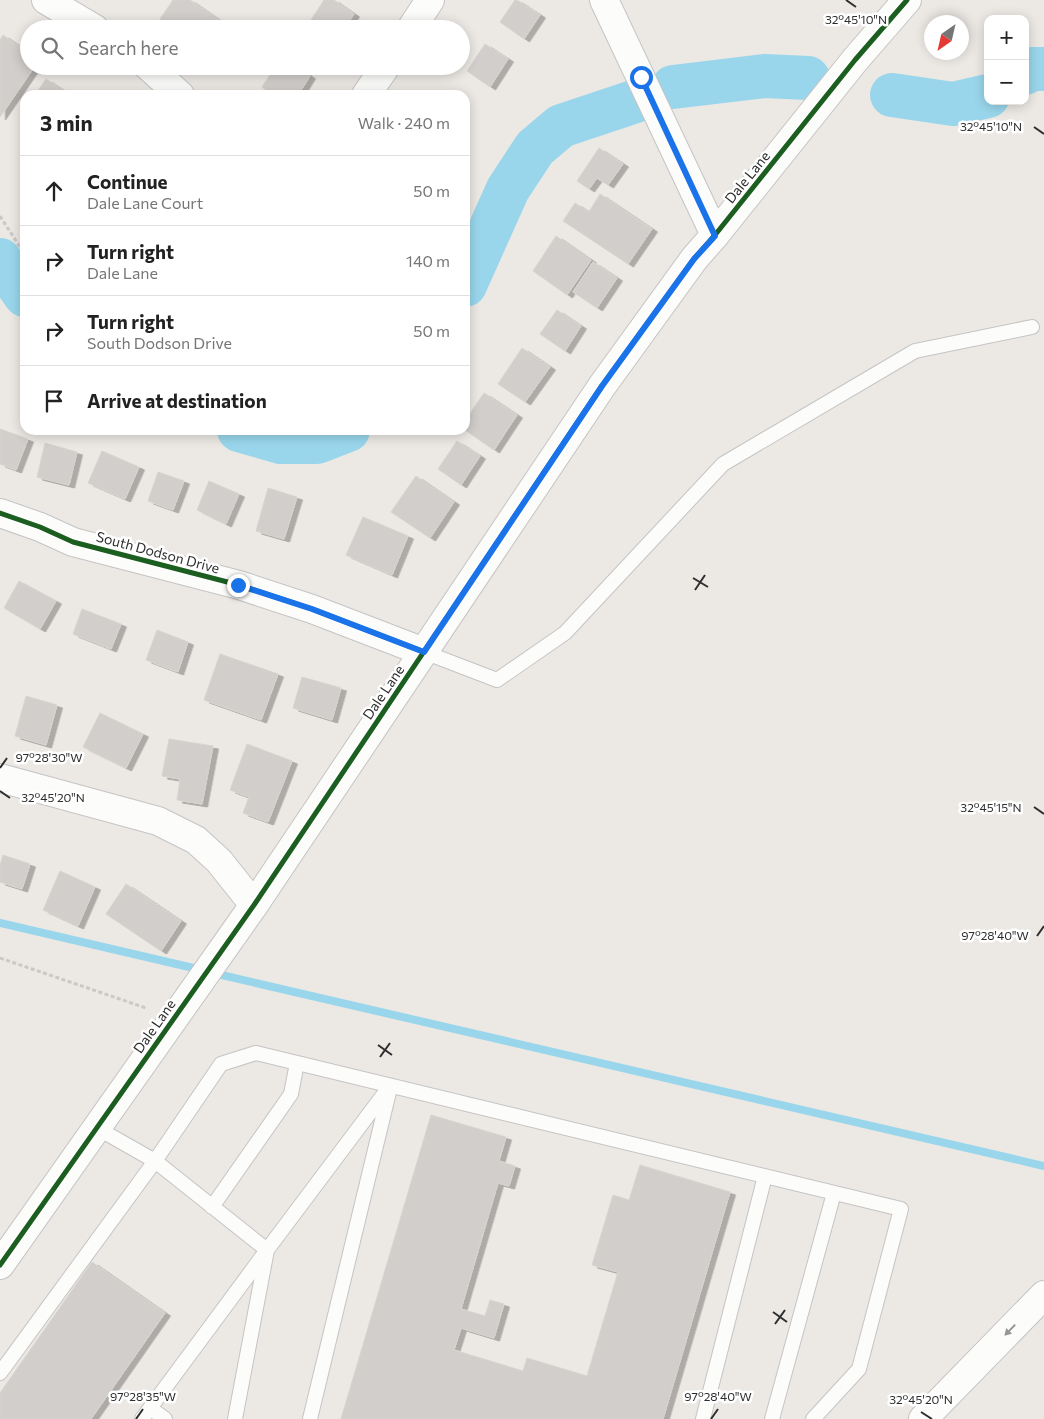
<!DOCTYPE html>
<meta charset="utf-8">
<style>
:root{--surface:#fff;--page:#f2f2f2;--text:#222;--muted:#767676;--line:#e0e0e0}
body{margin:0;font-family:Commissioner,sans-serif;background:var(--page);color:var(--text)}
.controls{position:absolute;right:15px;top:15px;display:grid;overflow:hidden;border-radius:10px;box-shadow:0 2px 12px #0003}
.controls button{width:45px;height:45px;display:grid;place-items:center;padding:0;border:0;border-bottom:1px solid var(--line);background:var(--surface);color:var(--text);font:25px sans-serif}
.compass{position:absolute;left:924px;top:15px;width:45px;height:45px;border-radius:50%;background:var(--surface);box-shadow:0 2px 12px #0003;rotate:214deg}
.stop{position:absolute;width:15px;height:15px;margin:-11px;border:4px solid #1a73e8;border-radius:50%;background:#fff}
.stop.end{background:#1a73e8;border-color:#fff;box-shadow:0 1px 5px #0008}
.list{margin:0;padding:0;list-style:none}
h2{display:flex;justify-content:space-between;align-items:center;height:65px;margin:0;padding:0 20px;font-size:21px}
h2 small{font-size:16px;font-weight:400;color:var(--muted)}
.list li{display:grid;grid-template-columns:32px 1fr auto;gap:15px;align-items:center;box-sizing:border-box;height:70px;padding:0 20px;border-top:1px solid var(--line)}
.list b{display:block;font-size:19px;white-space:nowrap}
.list p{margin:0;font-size:16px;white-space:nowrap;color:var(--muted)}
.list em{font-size:16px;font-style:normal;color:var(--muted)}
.icon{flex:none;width:28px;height:28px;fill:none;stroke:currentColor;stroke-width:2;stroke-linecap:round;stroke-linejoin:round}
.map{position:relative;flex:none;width:1044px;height:1419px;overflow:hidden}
.search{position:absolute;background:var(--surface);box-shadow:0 2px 12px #0003;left:20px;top:20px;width:450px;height:55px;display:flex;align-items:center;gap:12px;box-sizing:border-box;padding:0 18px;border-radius:28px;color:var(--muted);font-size:19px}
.panel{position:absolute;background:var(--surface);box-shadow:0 2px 12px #0003;left:20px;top:90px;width:450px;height:345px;border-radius:15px}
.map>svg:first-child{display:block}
</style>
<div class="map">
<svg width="1044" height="1419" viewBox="0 0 1044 1419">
<defs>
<filter id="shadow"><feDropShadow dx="5.5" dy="3" stdDeviation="0" flood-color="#0004"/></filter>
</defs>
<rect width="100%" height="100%" fill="#ece8e4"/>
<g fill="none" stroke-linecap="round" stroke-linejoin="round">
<path stroke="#99d6ec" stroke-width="8" d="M0,923l202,47
M213,973l831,193"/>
<path stroke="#99d6ec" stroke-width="44" d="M1025,73l6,-4h13
M673,87l91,-11 44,2
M892,95l61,9 35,-8
M0,260l25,35
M465,285l43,-96 27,-41 26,-22 75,-25
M239,430l42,12h36l31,-12"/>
</g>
<path fill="#d1cecb" stroke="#d7d4d0" filter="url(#shadow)" d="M173,0h17l42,29h-57l-15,-10z
M324,0h10l20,14 -10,15h-20l-13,-9z
M515,0h2l23,15 -16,24 -24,-17z
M3,35l26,18v13h6l-35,51v-77z
M485,44l23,15 -18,28 -23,-16z
M276,66h20l14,10 -12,19h-25l-11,-8z
M46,79l24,16h-35z
M599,148l24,16 -15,21 -11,-7 -8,11 -12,-8z
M600,194l52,35 -24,35 -65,-43 12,-18 14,9z
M556,236l35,24 -24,35 -34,-24z
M593,262l24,16 -20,30 -24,-16z
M557,310l24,16 -16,25 -25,-17z
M522,348l28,19 -25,35 -27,-18z
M484,393l33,22 -23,35 -29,-20v-9z
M0,429l28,10 -12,31 -16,-6z
M457,441l23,15 -19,29 -23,-16z
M45,443l32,9 -8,33 -32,-8z
M102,451l37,16 -14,32 -37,-16z
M158,472l26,9 -11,29 -25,-9z
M416,476l38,26 -24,36 -39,-26z
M209,481l30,13 -13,30 -29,-14z
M268,488l29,9 -13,42 -28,-8z
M363,517l45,19 -16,39 -46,-20z
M19,581l37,20 -16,28 -36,-21z
M82,609l39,15 -10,25 -38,-15z
M157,630l31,12 -10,30 -32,-12z
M220,654l58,20 -17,46 -57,-20z
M302,677l39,11 -9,32 -39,-12z
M26,696l31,9 -11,40 -31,-9z
M100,713l43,21 -17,34 -43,-21z
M169,739l44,7 -11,58 -25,-4 3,-21 -18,-3z
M247,744l45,17 -24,61 -25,-9 6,-16 -19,-7z
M3,855l27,9 -8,25 -22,-7v-17z
M60,871l35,16 -17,39 -35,-16z
M126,884l55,37 -20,30 -55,-37z
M431,1115l75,22 -7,24 16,5 -6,20 -11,-3 -37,126 24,7 5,-16 14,4 -10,34 -33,-10 -7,22 69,21 4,-13 60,18 31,-104 -26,-7 21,-70 16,5 11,-35 90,27 -67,227h-322z
M92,1262l73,51 -74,106h-91v-26z"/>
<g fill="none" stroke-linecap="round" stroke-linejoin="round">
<g stroke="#c5c4c5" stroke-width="16">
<path id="service" d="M424,652l73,28 68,-47 158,-169 192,-113 117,-24
M97,1128l58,33 66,-97 35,-11 645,156 -42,160 -46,50
M212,1207l79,-113 6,-31
M0,1373l155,-212 112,89 -125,169
M150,1408l15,11
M235,1419l32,-169 123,-164
M310,1419l79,-327
M703,1419l62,-243
M772,1419l62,-226"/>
</g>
<g stroke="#c5c4c5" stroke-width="30">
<path id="minor" d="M46,0l49,29
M604,0l111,235
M411,29l19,-29
M148,66l32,29
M366,95l20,-29
M0,513l40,14 33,15 166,43 73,24 112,43
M0,778l158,43 38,19 23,21 35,44"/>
</g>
<g stroke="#c5c4c5" stroke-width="30">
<path id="tertiary" d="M0,1265l254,-360 348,-519 92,-127 21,-24 140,-175 52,-60"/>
</g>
<g stroke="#c5c4c5" stroke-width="30">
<path id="secondary" d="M923,1419l121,-124"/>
</g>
<path stroke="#c9c9c8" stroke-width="3" stroke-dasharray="4 2.5" stroke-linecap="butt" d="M0,216l25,39
M0,958l146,50"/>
<use href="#service" stroke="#fcfcfb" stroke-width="14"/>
<use href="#minor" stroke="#fcfcfb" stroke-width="28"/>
<use href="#tertiary" stroke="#fcfcfb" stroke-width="28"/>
<use href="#secondary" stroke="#fcfcfb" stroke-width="28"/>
<g stroke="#fff" stroke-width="8">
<path id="cycleway" d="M0,513l40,14 33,15 166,43 73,24 112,43
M0,1265l254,-360 348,-519 92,-127 21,-24 140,-175 52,-60"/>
</g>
<use href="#cycleway" stroke="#1b5e20" stroke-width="5"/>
</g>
<defs><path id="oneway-solid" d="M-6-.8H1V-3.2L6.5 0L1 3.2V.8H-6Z" transform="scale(1.25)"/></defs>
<use fill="#959594" href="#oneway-solid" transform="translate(1010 1330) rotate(134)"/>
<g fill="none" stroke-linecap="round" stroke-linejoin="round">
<path stroke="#1a73e8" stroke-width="6" d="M238,585l74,24 112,43 178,-266 92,-127 21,-23 -74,-159"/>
</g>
<path fill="none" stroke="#2e2e2e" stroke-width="2" d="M846,0l10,7M1034,127l10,7M693,578l15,9M695,590l10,-15M0,768l7,-10M0,791l10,7M1034,807l10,7M1037,936l7,-10M378,1045l14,10M380,1057l10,-14M773,1312l14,10M775,1324l10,-14M921,1412l11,7M136,1419l7,-10M711,1419l7,-10"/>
<g text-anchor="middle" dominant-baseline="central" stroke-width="5" stroke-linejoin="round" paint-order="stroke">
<g font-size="14" fill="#2e2e2e" stroke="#fff">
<text transform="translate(747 177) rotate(-51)">Dale Lane</text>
<text transform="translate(158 552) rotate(15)">South Dodson Drive</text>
<text transform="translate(383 692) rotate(-56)">Dale Lane</text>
<text transform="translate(154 1026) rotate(-55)">Dale Lane</text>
</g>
</g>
<g font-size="12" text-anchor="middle" fill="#2e2e2e" stroke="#fff" stroke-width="5" stroke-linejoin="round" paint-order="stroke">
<text x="856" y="24">32°45'10"N</text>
<text x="991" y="131">32°45'10"N</text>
<text x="49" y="762">97°28'30"W</text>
<text x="53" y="802">32°45'20"N</text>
<text x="991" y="812">32°45'15"N</text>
<text x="995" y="940">97°28'40"W</text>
<text x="143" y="1401">97°28'35"W</text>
<text x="718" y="1401">97°28'40"W</text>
<text x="921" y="1404">32°45'20"N</text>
</g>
</svg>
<div class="controls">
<button>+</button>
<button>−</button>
</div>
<svg class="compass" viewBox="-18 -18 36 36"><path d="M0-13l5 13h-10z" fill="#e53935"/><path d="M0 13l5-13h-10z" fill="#767676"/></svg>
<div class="stop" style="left:641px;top:77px"></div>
<div class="stop end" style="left:238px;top:585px"></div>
<div class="search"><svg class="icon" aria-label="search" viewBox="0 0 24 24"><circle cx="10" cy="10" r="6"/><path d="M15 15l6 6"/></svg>Search here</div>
<section class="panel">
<h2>3 min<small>Walk · 240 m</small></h2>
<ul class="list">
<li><svg class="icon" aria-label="ahead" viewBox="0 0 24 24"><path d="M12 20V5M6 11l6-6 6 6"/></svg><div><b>Continue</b><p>Dale Lane Court</p></div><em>50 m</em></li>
<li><svg class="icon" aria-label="right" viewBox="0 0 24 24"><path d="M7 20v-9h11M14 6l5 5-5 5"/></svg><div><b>Turn right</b><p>Dale Lane</p></div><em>140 m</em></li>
<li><svg class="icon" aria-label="right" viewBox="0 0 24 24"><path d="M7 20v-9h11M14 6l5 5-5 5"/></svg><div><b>Turn right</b><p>South Dodson Drive</p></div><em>50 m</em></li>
<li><svg class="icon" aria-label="arrive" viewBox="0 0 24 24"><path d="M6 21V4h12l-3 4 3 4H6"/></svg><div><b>Arrive at destination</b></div></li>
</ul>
</section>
</div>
